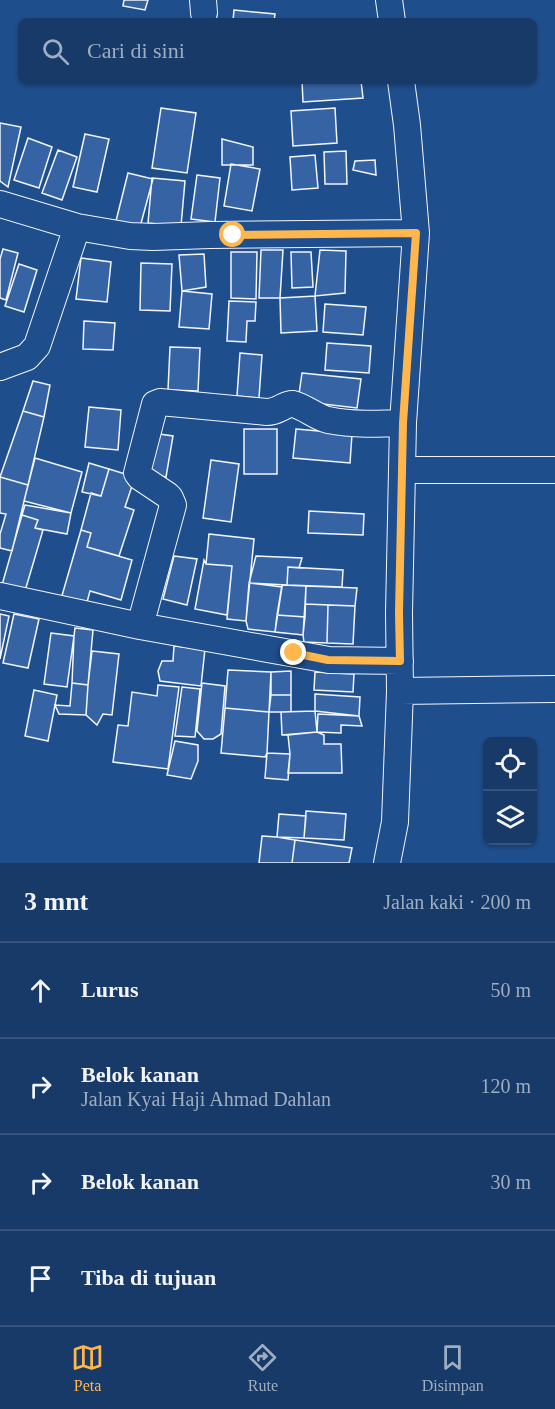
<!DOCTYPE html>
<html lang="id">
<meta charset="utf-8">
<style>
:root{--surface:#173a69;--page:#244571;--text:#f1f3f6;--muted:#9eadc0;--line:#36547d;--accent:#ffb74d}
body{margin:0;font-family:"Times New Roman",serif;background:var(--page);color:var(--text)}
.controls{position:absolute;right:18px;bottom:18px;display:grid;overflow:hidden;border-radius:9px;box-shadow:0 2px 4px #0004}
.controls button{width:54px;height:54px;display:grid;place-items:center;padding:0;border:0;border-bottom:2px solid var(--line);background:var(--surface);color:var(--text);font:30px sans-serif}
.stop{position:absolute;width:18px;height:18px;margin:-14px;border:4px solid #ffb74d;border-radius:50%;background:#fff}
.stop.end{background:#ffb74d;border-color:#fff;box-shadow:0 2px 6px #0008}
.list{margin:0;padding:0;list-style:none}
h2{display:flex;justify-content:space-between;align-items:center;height:78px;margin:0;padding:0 24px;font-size:26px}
h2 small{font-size:20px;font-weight:400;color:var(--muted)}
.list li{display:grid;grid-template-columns:39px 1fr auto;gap:18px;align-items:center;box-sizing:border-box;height:96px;padding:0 24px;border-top:2px solid var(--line)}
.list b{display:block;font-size:22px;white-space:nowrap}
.list p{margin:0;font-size:20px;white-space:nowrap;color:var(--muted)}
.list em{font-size:20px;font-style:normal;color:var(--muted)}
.icon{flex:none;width:33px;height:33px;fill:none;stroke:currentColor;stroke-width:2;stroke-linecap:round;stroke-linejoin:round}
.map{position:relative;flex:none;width:555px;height:863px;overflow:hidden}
.search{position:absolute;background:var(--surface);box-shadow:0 2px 4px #0004;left:18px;right:18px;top:18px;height:66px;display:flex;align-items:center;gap:15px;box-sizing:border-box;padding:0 21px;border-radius:9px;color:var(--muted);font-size:22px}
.sheet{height:462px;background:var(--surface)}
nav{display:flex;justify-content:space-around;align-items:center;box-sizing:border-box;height:84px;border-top:2px solid var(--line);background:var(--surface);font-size:16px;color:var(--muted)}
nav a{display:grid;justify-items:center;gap:3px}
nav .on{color:var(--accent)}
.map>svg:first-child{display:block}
</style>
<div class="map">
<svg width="555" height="863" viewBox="0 0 555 863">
<rect width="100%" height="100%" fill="#1f4e8c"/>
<path fill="#3563a3" stroke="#f2f6ff" stroke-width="1.5" d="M124,0h24l-3,10 -22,-4z
M234,10l41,4 -1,7h-41z
M302,81h59l2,17 -60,4z
M161,108l35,5 -9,60 -35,-5z
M335,108l2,35 -44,3 -2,-35z
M0,123l21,4 -13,60 -8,-6z
M85,134l24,5 -12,53 -24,-5z
M28,138l24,9 -13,41 -25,-8z
M222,139l31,8v18h-31z
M58,150l19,7 -15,43 -20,-7z
M346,151l1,33h-22l-1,-32z
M315,155l3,33 -26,2 -2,-33z
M375,160l1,15 -23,-5 2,-9z
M231,164l29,5 -8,42 -28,-5z
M128,173l25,6 -13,48 -24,-6z
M197,175l23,3 -5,44 -24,-3z
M152,178l33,3 -4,45 -33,-3z
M3,249l15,4 -12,47 -6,-2v-39z
M261,250h22l-3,48h-21z
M320,250l26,1 -1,42 -30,3z
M231,252h26l-1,47 -25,-1z
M291,252h20l2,35 -21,1z
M204,254l2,33 -24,4 -3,-36z
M81,258l30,4 -4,40 -31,-3z
M141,263l31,1 -2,47 -30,-1z
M19,264l18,6 -13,42 -19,-6z
M182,291l30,3 -3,35 -30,-2z
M315,296l2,35 -36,2 -1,-35z
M229,301l27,1 -1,19h-8l-1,21 -19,-1z
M325,304l41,3 -3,28 -40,-3z
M84,321l31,2 -2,27 -30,-1z
M327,343l44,3 -2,27 -44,-3z
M170,347l30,1 -2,43 -30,-1z
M240,353l22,2 -3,43 -22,-2z
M302,373l59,6 -4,29 -59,-7z
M33,381l17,4 -6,32 -21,-6z
M89,407l32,3 -3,40 -33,-3z
M23,411l21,6 -16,68 -28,-8z
M244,429h33v45h-33z
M296,429l56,5 -2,29 -57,-5z
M152,433l21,3 -7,41 -21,-4z
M35,458l47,14 -11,41 -47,-12z
M211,460l28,4 -8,58 -28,-4z
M89,463l20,6 -8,27 -19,-4z
M109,469l26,8 -10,30 9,3 -15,46 -32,-9 4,-14 -10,-3 10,-37 10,3z
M0,477l28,8 -16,66 -12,-3v-14l6,-20 -6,-1z
M25,505l46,8 -4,21 -32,-6 3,-8 -16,-5z
M309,511l55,3 -1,21 -55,-2z
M22,515l16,5 -3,8 8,2 -18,61 -23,-6z
M81,530l10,3 -4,14 45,13 -11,40 -31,-9 -4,15 -25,-7z
M209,534l45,5 -8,82 -19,-2 5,-53 -26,-2z
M174,556l23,3 -10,46 -24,-6z
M256,556l46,2 -3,10 -11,-1 -1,18 -38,-2z
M204,560l2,4 26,2 -5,49 -32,-6z
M288,567l55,3 -1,17 -55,-2z
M249,583l33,4 -7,45 -27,-3 -2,-8z
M282,585l24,1 -1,31 -28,-2z
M306,586l51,2 -2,18 -50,-2z
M305,604l23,1 -1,38 -23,-1 -1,-7z
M328,605l27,1 -2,38 -26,-1z
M0,614l9,2 -9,43z
M14,614l25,5 -11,49 -25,-5z
M277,615l28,2 -2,18 -28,-3z
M75,628l18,2 -5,55 -16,-2 2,-47z
M51,633l23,3 -7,51 -23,-3z
M174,646l31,3 -4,37 -41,-5 -2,-10 4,-10h11z
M92,651l27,3 -7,61 -9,-1 -6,11 -11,-10 2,-30z
M228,670l43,2 -2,40 -44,-4z
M291,671v24h-20v-23z
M315,672l39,2 -1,18 -39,-2z
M72,683l16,2 -2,30 -27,-1 -4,-9 15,1z
M202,683l23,3 -4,48 -8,5h-9l-7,-8z
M158,685l21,2 -11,82 -55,-7 5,-37 10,1 4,-34 25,4z
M182,687l18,2 -5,48 -20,-1z
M34,690l23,5 -9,46 -23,-5z
M315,694l45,3 -1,19 -44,-5z
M271,695h20v17h-22z
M225,708l44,4 -2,41 -2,4 -44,-4z
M315,711l2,21 -35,3 -1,-23z
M318,714l41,2 3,10 -21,-1v8l-24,-1z
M317,732l7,3v9h17l1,29h-54l2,-19 -2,-19z
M175,741l23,4v16l-7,18 -24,-4z
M267,753l23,1 -2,26 -23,-2z
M306,811l40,3 -2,26 -40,-2z
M279,814l27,2 -2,22 -27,-1z
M262,836l15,1 18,3 -3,23h-33z
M295,840l57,8 -3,15h-57z"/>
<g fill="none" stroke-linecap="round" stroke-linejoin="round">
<g stroke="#f2f6ff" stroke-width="28">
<path id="minor" d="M203,0l1,13
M389,0l3,21
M0,204l77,23 53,9 23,1 57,-2 206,-2
M0,367l27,-10 10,-11 40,-119
M402,470h153
M0,596l140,30 189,34 71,1
M140,626l33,-121 -3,-7 -3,-3 -27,-18 -3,-4 18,-69 5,-2 107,10c12,0 18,-9 26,-8 12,3 23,13 35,16 25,5 50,4 75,3
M400,691l155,-2
M387,863l8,-41 5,-131 -1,-78 4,-190 13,-190 -9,-108 -6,-44"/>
</g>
<use href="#minor" stroke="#1f4e8c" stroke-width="26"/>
</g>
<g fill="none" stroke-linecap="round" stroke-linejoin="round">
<path stroke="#ffb74d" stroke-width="8" d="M233,235l183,-2 -13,190 -4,190 1,48 -72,-1 -34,-7"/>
</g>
</svg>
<div class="controls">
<button><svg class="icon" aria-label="locate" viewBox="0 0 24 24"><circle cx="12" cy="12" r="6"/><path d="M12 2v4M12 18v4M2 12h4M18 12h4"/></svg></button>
<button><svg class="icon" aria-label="layers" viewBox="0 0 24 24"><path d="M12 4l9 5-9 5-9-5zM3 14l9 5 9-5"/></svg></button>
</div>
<div class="stop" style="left:233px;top:235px"></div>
<div class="stop end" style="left:294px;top:653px"></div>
<div class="search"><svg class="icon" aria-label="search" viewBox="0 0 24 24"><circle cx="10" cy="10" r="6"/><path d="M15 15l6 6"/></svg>Cari di sini</div>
</div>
<section class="sheet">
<h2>3 mnt<small>Jalan kaki · 200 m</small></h2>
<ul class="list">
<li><svg class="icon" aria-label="ahead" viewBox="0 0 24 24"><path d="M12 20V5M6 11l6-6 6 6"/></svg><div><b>Lurus</b></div><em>50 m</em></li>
<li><svg class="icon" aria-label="right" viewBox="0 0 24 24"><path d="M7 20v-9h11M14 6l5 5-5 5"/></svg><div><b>Belok kanan</b><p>Jalan Kyai Haji Ahmad Dahlan</p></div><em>120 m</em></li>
<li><svg class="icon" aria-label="right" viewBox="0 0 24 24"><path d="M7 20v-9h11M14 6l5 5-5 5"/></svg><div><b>Belok kanan</b></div><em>30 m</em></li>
<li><svg class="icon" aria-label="arrive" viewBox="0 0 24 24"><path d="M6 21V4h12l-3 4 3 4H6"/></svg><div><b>Tiba di tujuan</b></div></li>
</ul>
</section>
<nav>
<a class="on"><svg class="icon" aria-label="map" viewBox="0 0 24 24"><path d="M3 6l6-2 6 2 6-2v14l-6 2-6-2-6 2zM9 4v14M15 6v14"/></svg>Peta</a>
<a><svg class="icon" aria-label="directions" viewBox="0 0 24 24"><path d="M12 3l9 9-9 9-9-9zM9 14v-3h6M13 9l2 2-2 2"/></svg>Rute</a>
<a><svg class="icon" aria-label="saved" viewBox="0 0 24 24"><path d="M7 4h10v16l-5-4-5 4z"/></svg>Disimpan</a>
</nav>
